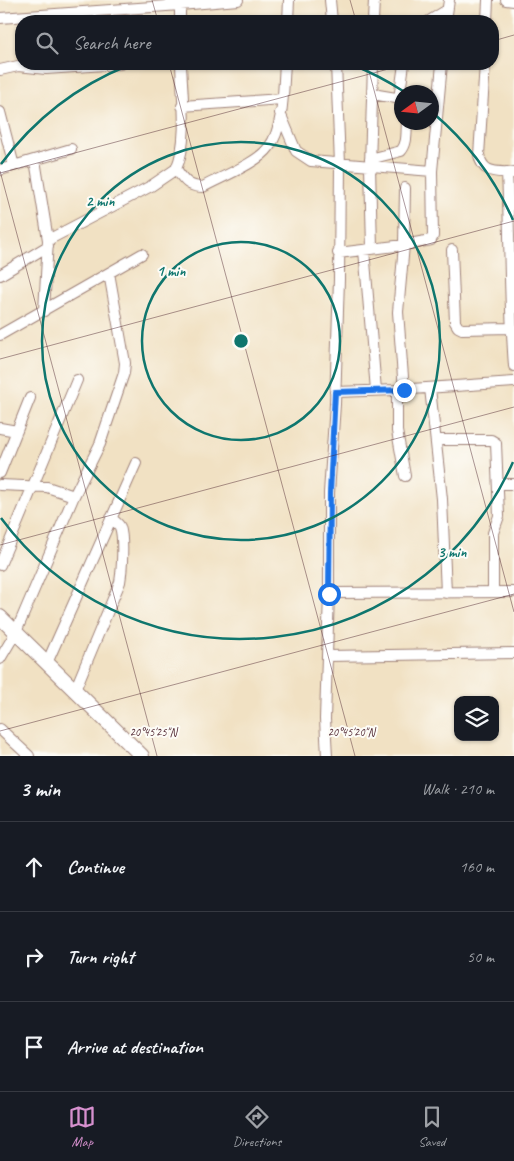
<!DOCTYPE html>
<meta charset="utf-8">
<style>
:root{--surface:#171b24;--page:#20242c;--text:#f1f3f6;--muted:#9ea1a6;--line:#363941;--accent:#d690ce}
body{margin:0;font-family:Caveat,sans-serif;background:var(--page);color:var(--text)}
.controls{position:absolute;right:15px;bottom:15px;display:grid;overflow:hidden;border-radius:10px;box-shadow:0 1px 4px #0004}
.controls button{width:45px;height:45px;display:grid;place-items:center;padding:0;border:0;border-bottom:1px solid var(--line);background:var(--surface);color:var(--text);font:25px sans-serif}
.compass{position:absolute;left:394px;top:85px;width:45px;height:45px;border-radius:50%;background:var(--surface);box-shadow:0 1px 4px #0004;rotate:255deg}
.stop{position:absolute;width:15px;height:15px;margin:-11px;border:4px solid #1a73e8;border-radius:50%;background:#fff}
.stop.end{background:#1a73e8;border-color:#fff;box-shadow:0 1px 5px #0008}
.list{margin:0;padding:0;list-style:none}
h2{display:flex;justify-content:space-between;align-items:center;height:65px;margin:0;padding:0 20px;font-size:21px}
h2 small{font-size:16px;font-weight:400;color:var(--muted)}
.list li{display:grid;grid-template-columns:32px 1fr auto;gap:15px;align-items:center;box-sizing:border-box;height:90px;padding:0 20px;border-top:1px solid var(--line)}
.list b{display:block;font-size:19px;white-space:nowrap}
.list em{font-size:16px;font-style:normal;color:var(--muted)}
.icon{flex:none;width:28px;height:28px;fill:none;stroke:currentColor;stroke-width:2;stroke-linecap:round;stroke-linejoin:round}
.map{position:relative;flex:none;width:514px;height:756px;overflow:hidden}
.search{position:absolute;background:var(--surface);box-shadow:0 1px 4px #0004;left:15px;right:15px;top:15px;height:55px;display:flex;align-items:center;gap:12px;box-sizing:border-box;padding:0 18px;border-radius:20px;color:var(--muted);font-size:19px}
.sheet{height:335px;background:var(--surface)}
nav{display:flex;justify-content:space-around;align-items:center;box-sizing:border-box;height:70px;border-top:1px solid var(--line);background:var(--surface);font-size:14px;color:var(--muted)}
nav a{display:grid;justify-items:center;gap:2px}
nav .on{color:var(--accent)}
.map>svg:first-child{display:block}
</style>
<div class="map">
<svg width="514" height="756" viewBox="0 0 514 756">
<rect width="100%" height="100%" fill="#fdfcf7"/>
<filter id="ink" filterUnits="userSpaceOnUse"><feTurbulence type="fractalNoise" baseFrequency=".02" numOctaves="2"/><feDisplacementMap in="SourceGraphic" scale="10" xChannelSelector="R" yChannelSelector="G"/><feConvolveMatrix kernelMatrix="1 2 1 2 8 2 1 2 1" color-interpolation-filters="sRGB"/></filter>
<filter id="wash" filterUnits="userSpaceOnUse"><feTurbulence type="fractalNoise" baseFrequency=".0096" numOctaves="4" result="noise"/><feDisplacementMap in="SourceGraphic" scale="20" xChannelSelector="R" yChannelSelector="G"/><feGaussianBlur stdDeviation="1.12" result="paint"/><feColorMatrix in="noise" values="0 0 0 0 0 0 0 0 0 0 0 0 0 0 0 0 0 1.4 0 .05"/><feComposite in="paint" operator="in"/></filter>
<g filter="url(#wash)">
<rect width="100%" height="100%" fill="#f1e1c3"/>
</g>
<g filter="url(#ink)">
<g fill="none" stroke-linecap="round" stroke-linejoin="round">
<g stroke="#9e8077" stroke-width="12">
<path id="minor" d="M330,0l2,21
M506,0l8,1
M0,18l180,-13v-5
M180,21v-16l58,-5
M288,21l1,-21
M373,21l1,-21
M429,21l18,-11
M446,21l3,-21
M487,21l1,-21
M485,64l-6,91c4,20 18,16 35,18
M0,70l18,-4 28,3 74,-5
M372,94l30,5
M399,99l5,-35
M182,106l100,-7
M0,112l14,54
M280,113l16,38 15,10 121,10
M370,159l31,-8c7,-8 5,-19 6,-29
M35,160l13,80
M176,169c13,-28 6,-74 5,-105
M0,170l71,-21
M507,172c3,65 2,129 7,194
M372,249l-2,-83 3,-102
M364,250l12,140
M452,250l3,72 3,5 4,2 49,-1
M338,253l66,-8 27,-5 2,-4 -1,-65 10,-107
M0,275l48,-29
M44,311l4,-71 103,-54 25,-17c8,11 12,18 27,18 18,-10 55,-24 66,-40 15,-19 14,-59 16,-83
M0,335l142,-81
M430,388l12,111 4,94
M397,390v41l8,45
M404,390l-6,-78 6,-67 1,-57
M335,392l62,-2 117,-8
M0,428l17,3
M436,440h55l5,3 3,73 -6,17v59
M0,473l30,-75
M498,484h16
M0,485l47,2 27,9
M0,565l77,-185
M329,593l185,-1
M327,656l187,-3
M0,659l16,-27 58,-136 26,-52 24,-71 1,-10 -16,-90
M47,663l89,-200
M75,690l45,-108c2,-12 4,-44 0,-55 -2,-4 -6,-6 -9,-9
M0,729l29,27
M327,756l-2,-37 4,-126v-100l6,-89 4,-125 1,-115 -4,-100"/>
</g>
<g stroke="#9e8077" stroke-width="16">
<path id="major" d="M0,617l142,139"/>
</g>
<use href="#minor" stroke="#fff" stroke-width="10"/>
<use href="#major" stroke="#fff" stroke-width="14"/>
</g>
</g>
<g fill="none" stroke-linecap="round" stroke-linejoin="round" filter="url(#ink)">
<path stroke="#1a73e8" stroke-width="6" d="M329,594l1,-101 5,-101 69,-2"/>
</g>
<path fill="none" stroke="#4a1f2b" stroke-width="1" stroke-opacity="0.45" d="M152,0l6,21M350,0l6,21M493,41l21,-6M169,64l186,692M367,64l147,548M0,171l157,585M0,173l407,-109M0,359l514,-138M0,545l514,-138M0,731l514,-137"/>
<g fill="none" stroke="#0f766e" stroke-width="2.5">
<circle cx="241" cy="341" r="99"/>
<circle cx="241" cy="341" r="199"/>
<path d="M513 462A298 298 0 0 1 1 518M1 164A298 298 0 0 1 129 65M353 65A298 298 0 0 1 403 91M433 113A298 298 0 0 1 513 220"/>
</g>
<g font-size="12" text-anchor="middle" fill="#4a1f2b" stroke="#fdfcf7" stroke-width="4" stroke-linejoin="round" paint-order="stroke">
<text x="153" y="736">20°45'25"N</text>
<text x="351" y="736">20°45'20"N</text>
</g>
<circle cx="241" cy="341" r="8" fill="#0f766e" stroke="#fdfcf7" stroke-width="2.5"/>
<g font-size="15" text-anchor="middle" font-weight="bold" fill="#0f766e" stroke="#fdfcf7" stroke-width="4" stroke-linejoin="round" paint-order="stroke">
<text x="100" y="206">2 min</text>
<text x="171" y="276">1 min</text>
<text x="452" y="557">3 min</text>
</g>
</svg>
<div class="controls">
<button><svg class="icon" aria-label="layers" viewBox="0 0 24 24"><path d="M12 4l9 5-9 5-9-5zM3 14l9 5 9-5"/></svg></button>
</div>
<svg class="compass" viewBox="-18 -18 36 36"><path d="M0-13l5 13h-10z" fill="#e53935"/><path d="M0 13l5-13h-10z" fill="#9ea1a6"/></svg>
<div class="stop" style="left:329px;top:594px"></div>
<div class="stop end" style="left:404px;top:390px"></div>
<div class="search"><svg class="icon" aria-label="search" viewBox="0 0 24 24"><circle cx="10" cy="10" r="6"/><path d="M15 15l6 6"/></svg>Search here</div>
</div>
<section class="sheet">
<h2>3 min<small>Walk · 210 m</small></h2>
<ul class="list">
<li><svg class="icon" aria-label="ahead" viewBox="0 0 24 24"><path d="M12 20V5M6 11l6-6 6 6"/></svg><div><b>Continue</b></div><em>160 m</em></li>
<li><svg class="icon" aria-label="right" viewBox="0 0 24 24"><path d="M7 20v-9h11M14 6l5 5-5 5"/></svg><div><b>Turn right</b></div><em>50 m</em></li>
<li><svg class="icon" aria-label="arrive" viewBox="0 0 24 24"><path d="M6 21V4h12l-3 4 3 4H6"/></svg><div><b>Arrive at destination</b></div></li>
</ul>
</section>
<nav>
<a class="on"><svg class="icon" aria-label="map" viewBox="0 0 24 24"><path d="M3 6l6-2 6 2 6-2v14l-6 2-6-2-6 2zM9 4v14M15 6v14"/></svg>Map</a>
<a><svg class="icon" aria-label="directions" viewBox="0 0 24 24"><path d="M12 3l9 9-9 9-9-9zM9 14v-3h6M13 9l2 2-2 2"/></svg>Directions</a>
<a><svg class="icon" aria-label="saved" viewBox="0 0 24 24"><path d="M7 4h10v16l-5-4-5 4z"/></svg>Saved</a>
</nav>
